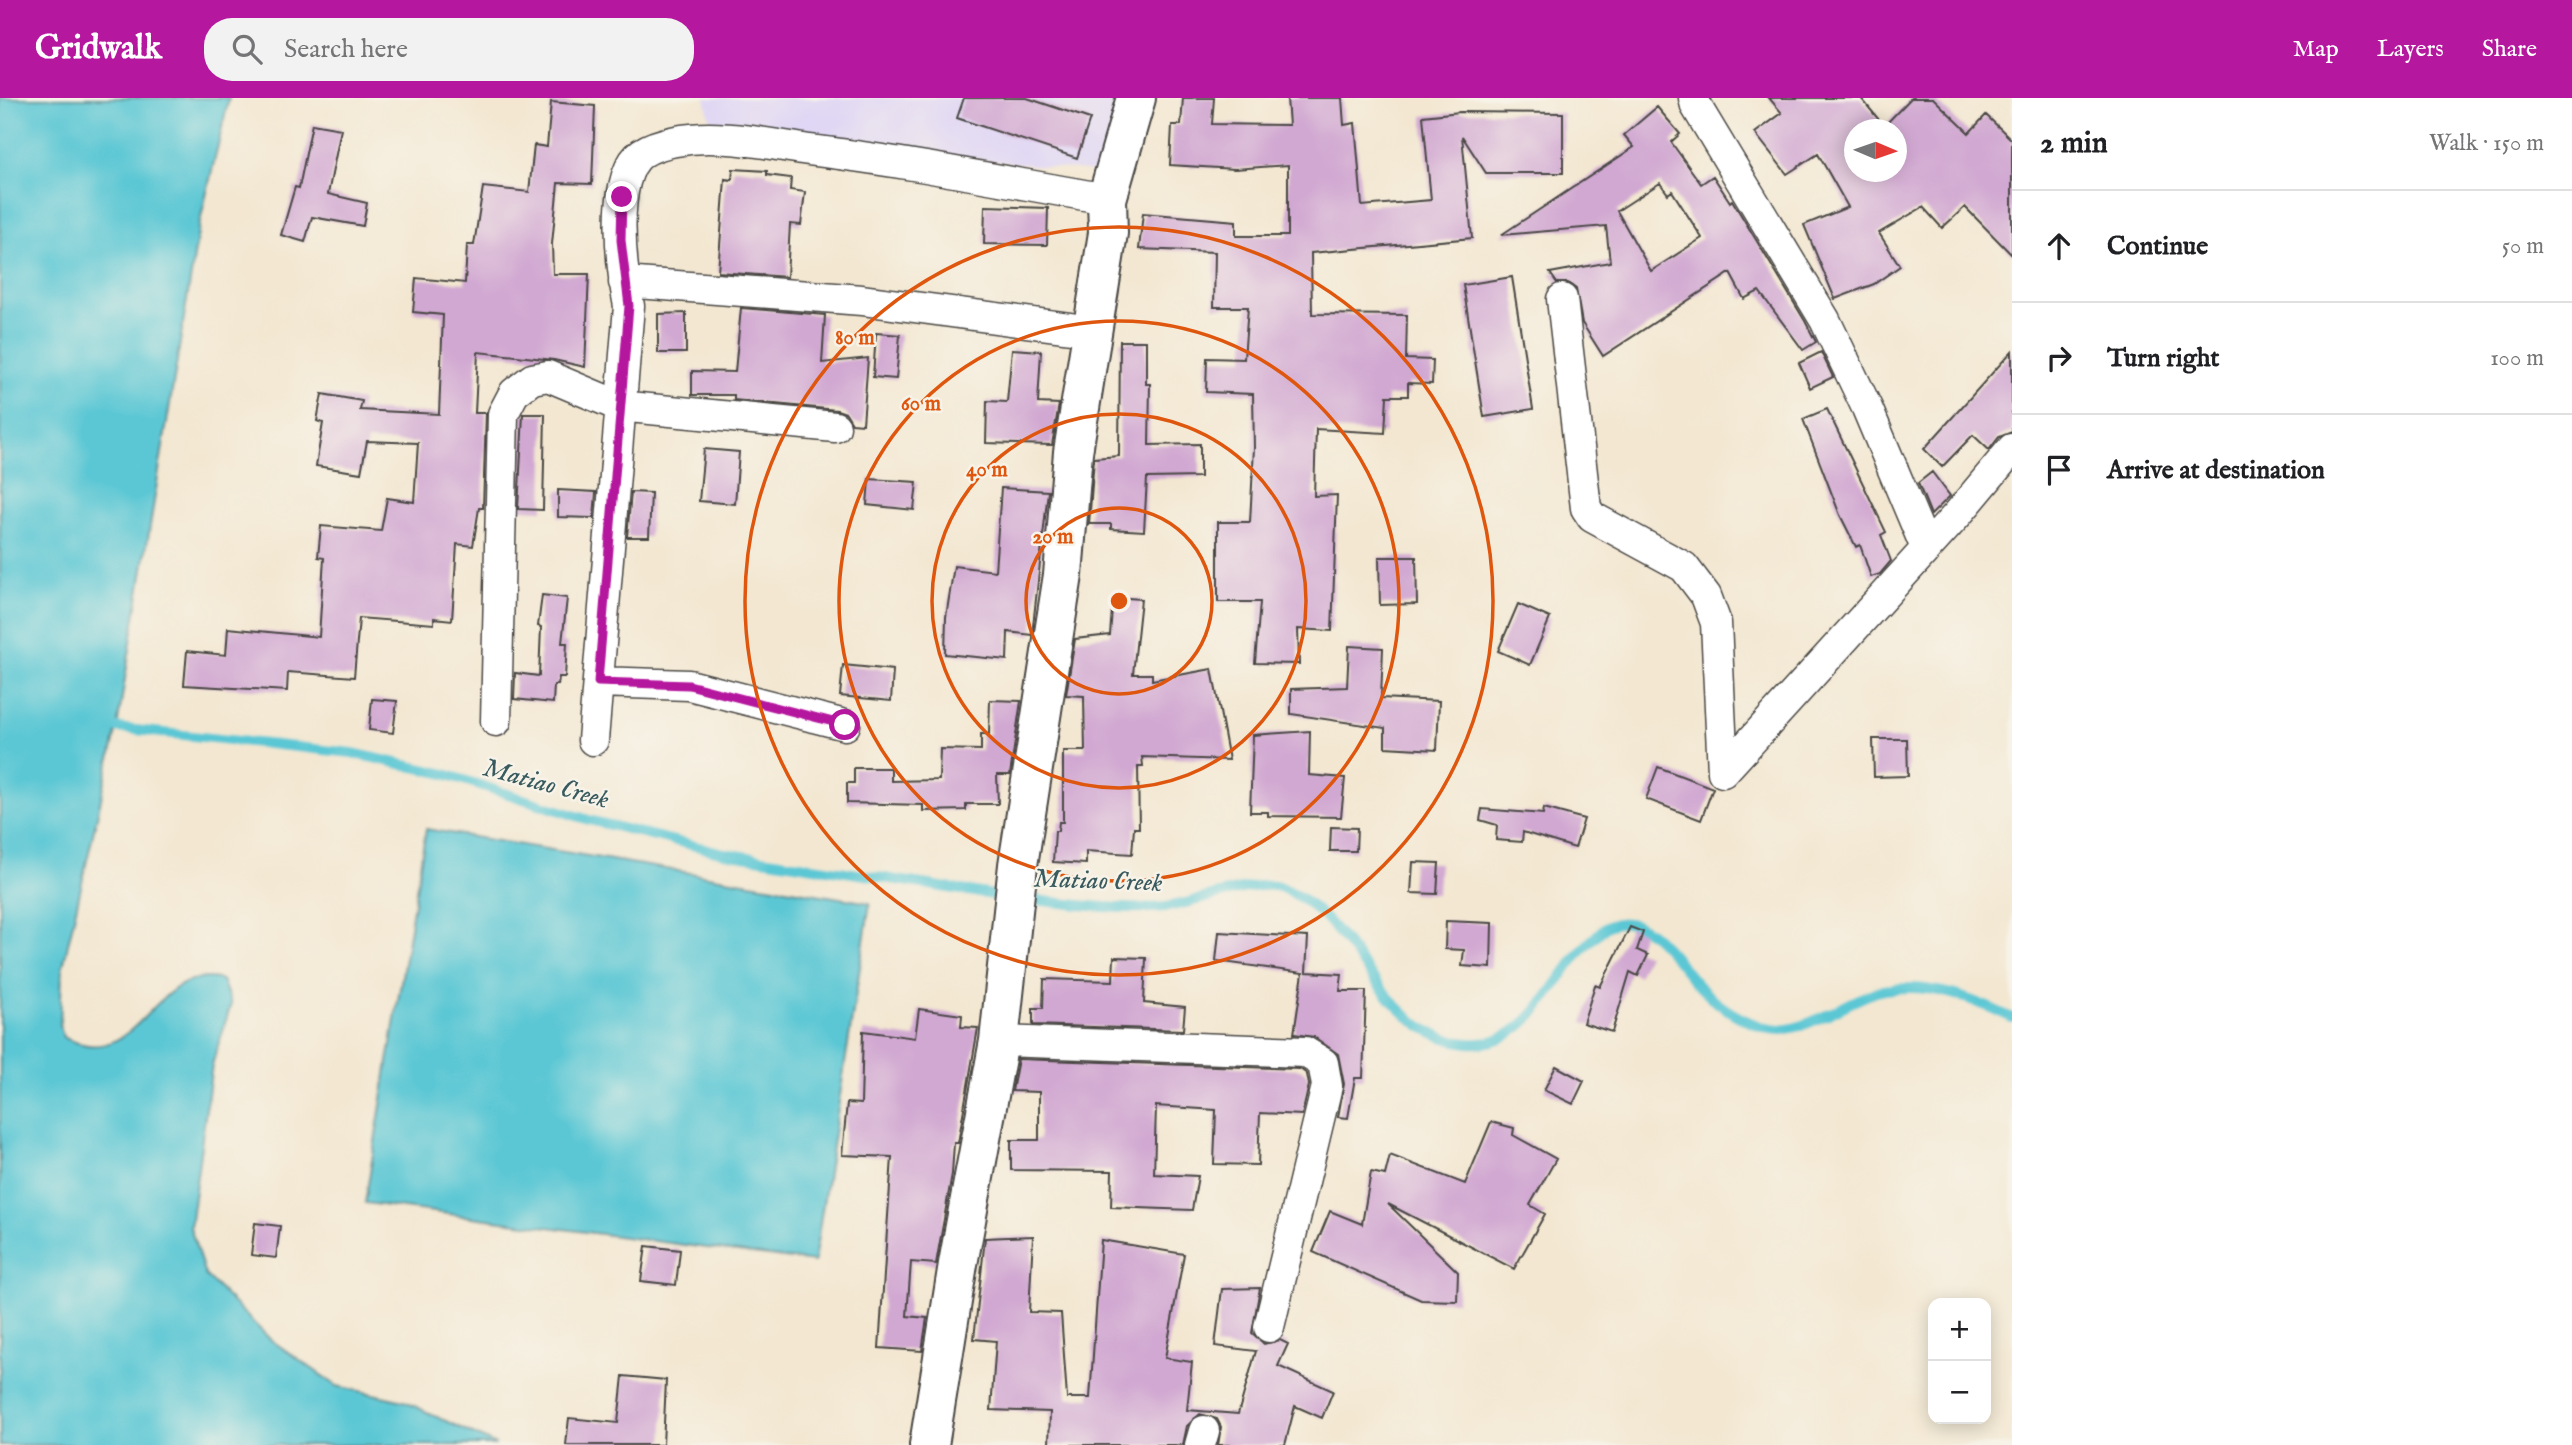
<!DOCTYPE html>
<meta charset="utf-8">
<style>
:root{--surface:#fff;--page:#f2f2f2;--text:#202124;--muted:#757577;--line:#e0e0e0;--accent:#b5179e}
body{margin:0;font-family:"IM FELL English",serif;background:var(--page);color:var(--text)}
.controls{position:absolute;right:21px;bottom:21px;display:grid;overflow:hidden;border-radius:14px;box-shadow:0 4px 18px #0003}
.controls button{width:63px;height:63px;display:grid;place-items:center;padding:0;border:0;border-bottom:2px solid var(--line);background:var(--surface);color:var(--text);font:35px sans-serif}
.compass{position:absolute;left:1844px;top:21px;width:63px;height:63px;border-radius:50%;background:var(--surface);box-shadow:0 4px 18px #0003;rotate:92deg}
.stop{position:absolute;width:21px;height:21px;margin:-16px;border:5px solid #b5179e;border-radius:50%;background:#fff}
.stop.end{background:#b5179e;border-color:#fff;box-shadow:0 2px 7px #0008}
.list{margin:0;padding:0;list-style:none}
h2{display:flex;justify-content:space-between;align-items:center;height:91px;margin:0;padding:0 28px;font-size:30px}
h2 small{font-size:23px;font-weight:400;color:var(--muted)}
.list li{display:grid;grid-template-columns:46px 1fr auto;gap:21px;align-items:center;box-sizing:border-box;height:112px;padding:0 28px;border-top:2px solid var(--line)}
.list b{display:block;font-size:26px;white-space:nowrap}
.list em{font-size:23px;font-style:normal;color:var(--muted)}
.icon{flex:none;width:38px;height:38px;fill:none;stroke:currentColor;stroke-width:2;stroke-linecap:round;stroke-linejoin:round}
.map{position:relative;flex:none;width:2012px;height:1347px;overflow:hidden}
header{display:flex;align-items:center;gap:42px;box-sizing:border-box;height:98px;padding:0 35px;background:var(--accent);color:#fff}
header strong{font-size:33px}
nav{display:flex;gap:38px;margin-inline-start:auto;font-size:24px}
.search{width:490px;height:63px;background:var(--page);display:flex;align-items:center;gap:18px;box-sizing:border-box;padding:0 24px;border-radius:28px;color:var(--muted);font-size:26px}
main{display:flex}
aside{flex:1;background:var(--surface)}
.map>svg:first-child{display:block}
</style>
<header>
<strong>Gridwalk</strong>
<div class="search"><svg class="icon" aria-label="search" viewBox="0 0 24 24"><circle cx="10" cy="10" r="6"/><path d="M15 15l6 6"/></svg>Search here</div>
<nav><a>Map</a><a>Layers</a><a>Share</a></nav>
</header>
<main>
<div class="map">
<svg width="2012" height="1347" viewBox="0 0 2012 1347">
<rect width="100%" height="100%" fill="#f7f3e8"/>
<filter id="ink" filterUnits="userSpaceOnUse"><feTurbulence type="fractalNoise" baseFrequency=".0143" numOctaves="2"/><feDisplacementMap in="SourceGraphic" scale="14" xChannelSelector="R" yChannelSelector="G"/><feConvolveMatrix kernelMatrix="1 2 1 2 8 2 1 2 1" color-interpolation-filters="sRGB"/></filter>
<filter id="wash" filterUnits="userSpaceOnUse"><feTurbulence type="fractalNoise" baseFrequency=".00686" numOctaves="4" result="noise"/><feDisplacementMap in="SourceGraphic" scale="28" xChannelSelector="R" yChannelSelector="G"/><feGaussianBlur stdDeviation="1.57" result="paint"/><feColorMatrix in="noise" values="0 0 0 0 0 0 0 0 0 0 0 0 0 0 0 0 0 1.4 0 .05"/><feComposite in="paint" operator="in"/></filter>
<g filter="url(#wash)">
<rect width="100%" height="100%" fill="#f3e7d1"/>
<path fill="#dfd5f5" d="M705,0h431l-23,76 -401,-44z"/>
<path fill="#5bc7d4" stroke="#437980" stroke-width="2" d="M0,0h229l-30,128 -82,502 -55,243 -2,55 3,11c78,40 87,-75 159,-57l9,24 -19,61 -22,162 15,48 66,65 66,46 67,15 92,44h-496z
M426,731l444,74 -56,359 -449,-59z"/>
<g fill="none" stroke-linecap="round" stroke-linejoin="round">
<path stroke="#5bc7d4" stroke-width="10" d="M117,630l235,25 93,21 144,46 135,33 282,44
M1021,800c47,6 97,13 145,9 26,-3 93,-28 114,-20 79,31 97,147 188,156 65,6 87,-73 128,-107 4,-4 9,-9 14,-11 41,-15 69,44 94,66 16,16 38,29 59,36 37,14 87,-31 121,-37 46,-8 87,8 128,28"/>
</g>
<g id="blocks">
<path fill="#d1a8d2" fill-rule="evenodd" d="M964,0h63l63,21 -13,39 -120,-40z
M1183,0h31l-2,26 77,1 -2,-27h55l2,27 11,-2 7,83 69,-6 -8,-84 37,-4 103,1v60h-77l-24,-37 10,102 -161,15 1,61 95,1 -1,44 27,1 -1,24 -24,-1v13h-21l-2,37 -69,-4 -2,67 23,-1 -5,136 -34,-2 1,35 -44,-1 5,-61h-42v-80h32l4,-74 -1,-54 -47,-2 1,-34 37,1 4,-52h-34l1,-55 -76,-3 4,-36 93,8v15h52v-71l-53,4 -65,-4 2,-40h9z
M1769,0h92l23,28 27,-28h22l36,35 17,-18 26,25v115l-47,-48 -23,21 -19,-21 -44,26 21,33 -26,18 -39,15 -31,-74 44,-18 -30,-53 -31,20 -32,-41 27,-20zM1854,32h42v42h-42z
M551,4l44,4 -3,78 -34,-1 -6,61 1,30h36l-4,93 -31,-7 -76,-8 -3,61h11l-3,95h-4l-6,38 -16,-2 -5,76 -18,-2v6l-75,-6 -5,59 -66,-5 -1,19 -103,-6 3,-34 39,4 2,-27 91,9 5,-79 -6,-1 3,-31 60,5 6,-33 27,4 4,-59 -51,-2 -6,32 -45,-7 7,-43 -6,-2 5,-27 40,7 -2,9 79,4 4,-99 -30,-3 3,-34 49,5 2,-38h7l9,-58 46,5 5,-47 13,2z
M1657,9l23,27 -9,8 30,42 12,-8 17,26 2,-2 73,121 11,21 -13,8 -44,-59 -15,8 -14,-26 -127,83 -21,-33 -6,-34 -8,-6h-11l-7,-10 60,-11 -4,-36 -105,9 133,-88 -10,-12zM1660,85l8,11 4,-3 30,47 -51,33 -34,-60z
M312,26l29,5 -13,65 39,9 -4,23 -51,-9 -7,25 -24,-7 14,-48 4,1z
M733,71l34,2v4l24,3 -1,12 15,2 -4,33 -11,-1 -3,53 -69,-5 7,-93 7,1z
M985,108l63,2 -1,37 -63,-1z
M1512,179l21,132 -49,8 -21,-132z
M741,210l84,7 -3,48 46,-5 -5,66 -11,-1 -6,-10 -9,-3 -103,-10v-5h-42v-24l43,1z
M686,215v40h-28v-39z
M876,235l24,2 -4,44 -23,-2z
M1120,243h26v43h4l-1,61 51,-1v33l-53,1 -3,53 -33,-2v-5h-22l5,-66 25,-2z
M1012,251l29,2 -3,52 21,1 -7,41 -66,-2 1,-42 20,1z
M2012,253v81l-13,5 -10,13 -16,-15 -31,32 -18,-18z
M1821,254l12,25 -23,11 -11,-25z
M1827,311l59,123 -5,3 10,26 -11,13 -9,3 -11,-32 -4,2 -16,-32 -37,-96z
M523,316h22l-2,96 -25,-1z
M704,351l35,3 -4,52 -36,-3z
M1932,374l18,24 -19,19 -13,-32z
M869,381l48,3 -3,28 -47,-5z
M1001,390l47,3 -16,144 -24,-3 -1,28 -62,-6 1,-37 8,-51 41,5z
M558,392l38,2 -2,26 -36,-1z
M631,394l20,1 -2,44h-22z
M1379,459h37l1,47 -37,1z
M542,497l25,3 -5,45h5l-2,34h-6l-1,8h-4l-1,18 -39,-4 1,-26 24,3 2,-49 -3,-1z
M1113,499l28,2 -8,75h19v6l60,-11 17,91 -87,-3 1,9h-5l1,62h-5l-2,26 -46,-3v13l-33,-2 2,-31h3l1,-9h4v-71h22l-1,-55 -18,-1 9,-56 35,-4z
M1518,506l32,14 -20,47 -32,-14z
M1349,548l34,2 -2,50 58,3 -2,49 -52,-3v-19l-94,-14v-25l56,-2z
M843,567l50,5 -2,31 -51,-5z
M372,601l25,2 -4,32 -24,-3z
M990,602l31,1 -11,74h-13l1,29h-32v6l-43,1v-6l-76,-2v-20h7v-15h37v13l48,-1 1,-31 41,1v-16h8z
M1310,633l-1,44 36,3 -4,39 -73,-1v-4h-18l3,-77z
M1873,641h34l1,37 -34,1z
M1658,669l55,21 -12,32 -55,-21z
M1544,710l40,11 -9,29 -52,-16 -1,10 -26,-2 1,-15 -17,-5 2,-11 61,5z
M1331,729l26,1 -1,23h-26z
M1413,764l26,1 -2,31 -26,-1z
M1446,823l46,2 -1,45 -29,-2 2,-16 -19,-1z
M1630,829l13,5 -6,18 11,5 -10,21 -8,-4 -18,60 -29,-9 12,-38 5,2z
M1219,834l89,5 -2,35 36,2 -2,17h26l-3,87h-8l-7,40 -10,-1 6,-33 -6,-30 -24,-17 -20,-3 9,-61 -87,-12z
M1114,859l32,1 -2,45 41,4 -2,23 -150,-5v-17h10l1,-29 69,2z
M919,911l43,6 -1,12 17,1 -20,115h-4l-2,31 -16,90 -25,-2 -4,54 20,2 -5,33 -43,-3 13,-191 -50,-2 5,-52 14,1 2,-73 52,7z
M1018,961l282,10 7,5 2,11 -7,30 -42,-2 -2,52 -44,-1 2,-54 -60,-4 -2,68 44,2 -6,34 -81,-3 1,-36 -101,-1v-30h28v-48l-27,-1z
M1556,968l28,15 -11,23 -29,-14z
M1491,1024l23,6 -1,7 43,24 -26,46 15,9 -31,55 -126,-65 70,68 -1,29 -36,-1 -108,-48 17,-41 32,13 9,-52 14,3 5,-20 75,29z
M255,1125l25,3 -4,32 -25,-3z
M1033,1138l-4,76 32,1 6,85h23l11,-158 83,14 -19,104 27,4 -5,48 51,4 18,-63 -41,-5 7,-57 38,-1 -8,45 12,11 16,-4 8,4 -10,22 55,25 -11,27 -27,-12 -10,39h-67l3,-18 -4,-8 -17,-5 -13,12 -4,19h-134l1,-33 -59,-2 5,-69 -22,-2 11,-101z
M646,1148l34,4 -4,35 -35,-4z
M623,1278l43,4 -3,65h-97l3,-27 49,5z"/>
</g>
</g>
<g filter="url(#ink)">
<use href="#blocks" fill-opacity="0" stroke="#494744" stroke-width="2"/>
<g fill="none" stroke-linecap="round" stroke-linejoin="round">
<g stroke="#494744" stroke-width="33">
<path id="street" d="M1694,0l2,8 129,214 42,88 59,140
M624,184l238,18 231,31
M1562,201l24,209 6,9 92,50 22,29 10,27 7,149 234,-257 55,-66
M598,584l91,3 156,40
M496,623l7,-307 11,-21 18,-14 16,-3 71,30 216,21
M593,642l36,-434c-7,-34 -20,-130 13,-153 16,-11 47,-15 67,-15 33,0 67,7 100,12 100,12 199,32 298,49
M999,943l306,11 18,11 4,23 -58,241
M1200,1347l4,-14"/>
</g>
<g stroke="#494744" stroke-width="42">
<path id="secondary" d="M929,1347l29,-181 41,-223 19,-176 45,-290 10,-123 35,-219 -1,-34 29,-101"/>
</g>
<use href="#street" stroke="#fff" stroke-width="30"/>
<use href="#secondary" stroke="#fff" stroke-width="38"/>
</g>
</g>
<g fill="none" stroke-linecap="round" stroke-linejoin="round" filter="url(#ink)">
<path stroke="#b5179e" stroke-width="9" d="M622,99l-1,43 8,66 -31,376 91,3 156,40"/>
</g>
<g fill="none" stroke="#df570e" stroke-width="3.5">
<circle cx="1119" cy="503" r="93"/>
<circle cx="1119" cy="503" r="187"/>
<circle cx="1119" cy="503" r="280"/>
<circle cx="1119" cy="503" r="374"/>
</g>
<g text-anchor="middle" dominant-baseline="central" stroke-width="5" stroke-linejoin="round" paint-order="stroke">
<g font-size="26" font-style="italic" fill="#395a5e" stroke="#f7f3e8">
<text transform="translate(546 686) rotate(15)">Matiao Creek</text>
<text transform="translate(1098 783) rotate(2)">Matiao Creek</text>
</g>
</g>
<circle cx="1119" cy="503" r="10" fill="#df570e" stroke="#f7f3e8" stroke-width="3.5"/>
<g font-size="21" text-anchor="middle" font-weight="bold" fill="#df570e" stroke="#f7f3e8" stroke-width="5" stroke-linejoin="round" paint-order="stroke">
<text x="855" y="246">80 m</text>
<text x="921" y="312">60 m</text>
<text x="987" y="378">40 m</text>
<text x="1053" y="445">20 m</text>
</g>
</svg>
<div class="controls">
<button>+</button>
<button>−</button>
</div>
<svg class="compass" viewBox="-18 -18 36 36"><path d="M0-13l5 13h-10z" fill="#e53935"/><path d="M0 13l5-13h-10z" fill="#757577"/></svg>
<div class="stop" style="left:845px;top:627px"></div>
<div class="stop end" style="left:622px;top:99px"></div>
</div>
<aside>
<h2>2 min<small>Walk · 150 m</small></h2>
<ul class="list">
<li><svg class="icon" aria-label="ahead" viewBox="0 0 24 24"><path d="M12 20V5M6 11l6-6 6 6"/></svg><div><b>Continue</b></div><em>50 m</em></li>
<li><svg class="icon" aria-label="right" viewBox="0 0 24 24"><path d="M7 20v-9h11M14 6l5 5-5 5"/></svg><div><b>Turn right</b></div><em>100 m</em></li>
<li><svg class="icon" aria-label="arrive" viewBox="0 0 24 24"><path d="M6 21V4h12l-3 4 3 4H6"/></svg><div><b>Arrive at destination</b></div></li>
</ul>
</aside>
</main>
